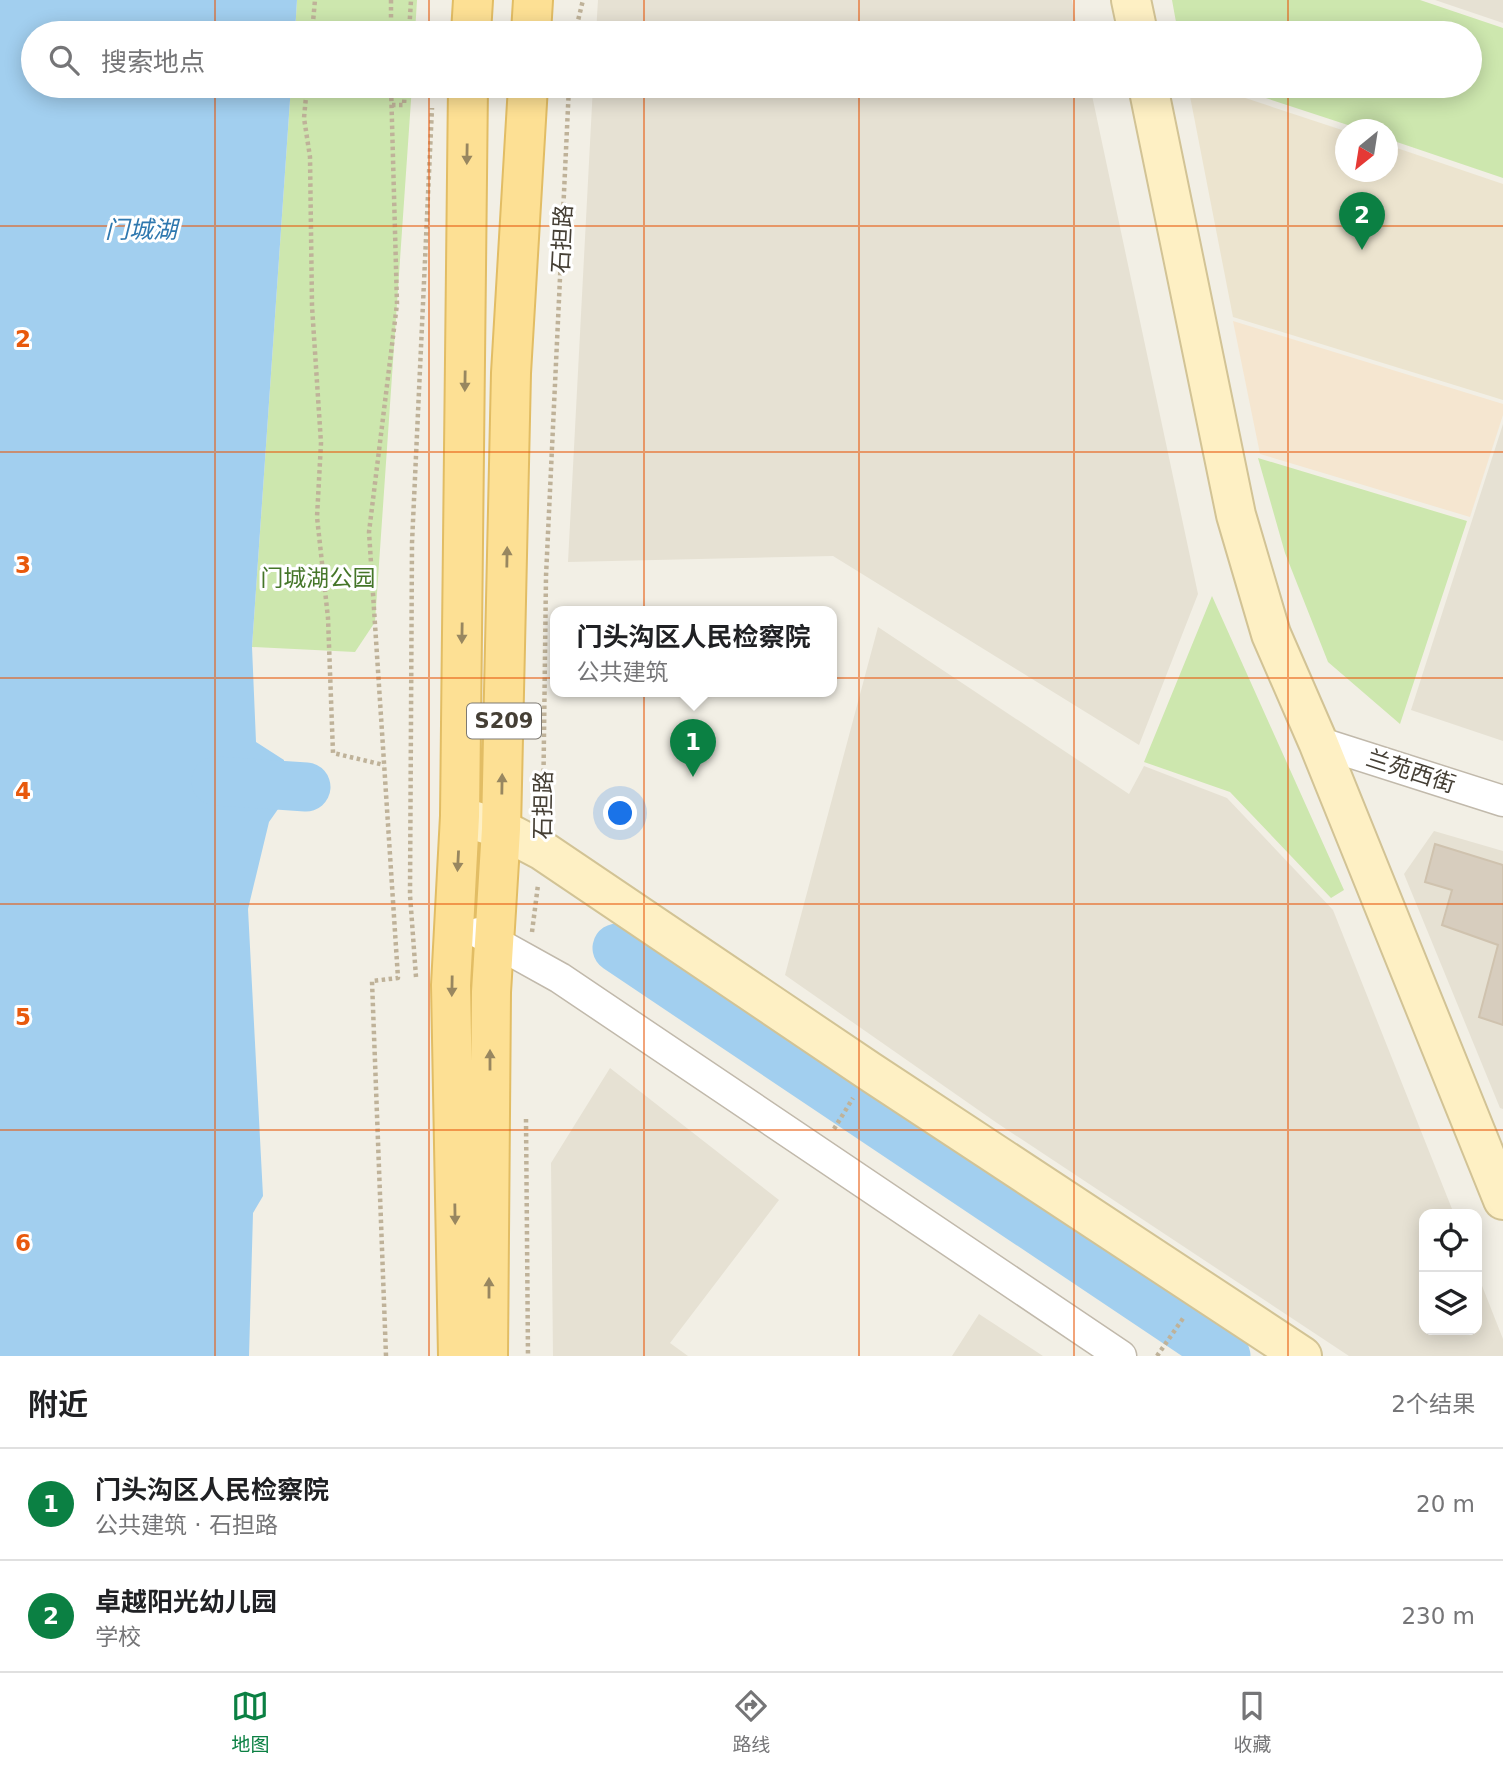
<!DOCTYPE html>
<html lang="zh">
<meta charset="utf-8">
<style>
:root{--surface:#fff;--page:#f6f6f6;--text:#202124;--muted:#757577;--line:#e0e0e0;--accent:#0b8043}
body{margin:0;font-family:"DejaVu Sans","Noto Sans SC",sans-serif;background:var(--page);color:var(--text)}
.controls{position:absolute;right:21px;bottom:21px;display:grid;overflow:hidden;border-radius:14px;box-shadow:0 4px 18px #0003}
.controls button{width:63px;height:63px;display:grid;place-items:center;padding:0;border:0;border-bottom:2px solid var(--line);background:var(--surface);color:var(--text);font:35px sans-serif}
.compass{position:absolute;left:1335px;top:119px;width:63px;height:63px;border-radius:50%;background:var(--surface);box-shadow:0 4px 18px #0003;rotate:210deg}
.you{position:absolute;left:621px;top:814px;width:24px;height:24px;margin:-18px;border:5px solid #fff;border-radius:50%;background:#1a73e8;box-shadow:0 0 0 10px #1a73e833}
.badge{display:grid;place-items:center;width:46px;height:46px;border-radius:50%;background:var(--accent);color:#fff;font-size:23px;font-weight:700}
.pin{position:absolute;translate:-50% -58px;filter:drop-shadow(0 2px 4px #0008)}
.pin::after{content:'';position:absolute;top:37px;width:24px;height:21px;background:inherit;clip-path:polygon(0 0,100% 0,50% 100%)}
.popup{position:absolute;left:550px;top:606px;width:287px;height:91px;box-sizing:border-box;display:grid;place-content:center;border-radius:14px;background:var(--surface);filter:drop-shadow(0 2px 5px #0005);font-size:23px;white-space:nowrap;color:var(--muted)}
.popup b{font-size:26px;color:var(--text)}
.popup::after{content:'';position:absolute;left:50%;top:100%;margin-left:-14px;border:14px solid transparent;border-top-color:var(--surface)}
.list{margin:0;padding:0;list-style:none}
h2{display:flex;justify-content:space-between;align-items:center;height:91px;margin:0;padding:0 28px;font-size:30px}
h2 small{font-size:23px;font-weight:400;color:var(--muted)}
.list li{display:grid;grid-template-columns:46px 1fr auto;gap:21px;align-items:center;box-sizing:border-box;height:112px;padding:0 28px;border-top:2px solid var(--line)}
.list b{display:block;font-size:26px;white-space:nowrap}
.list p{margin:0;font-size:23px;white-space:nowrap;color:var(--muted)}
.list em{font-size:23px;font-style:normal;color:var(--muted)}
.icon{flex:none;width:38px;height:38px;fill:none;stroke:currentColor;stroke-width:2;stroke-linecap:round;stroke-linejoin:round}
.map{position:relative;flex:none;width:1503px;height:1356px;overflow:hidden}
.search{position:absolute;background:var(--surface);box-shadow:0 4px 18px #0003;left:21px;right:21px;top:21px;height:77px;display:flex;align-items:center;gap:18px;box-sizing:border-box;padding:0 24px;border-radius:38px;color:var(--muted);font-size:26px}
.sheet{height:315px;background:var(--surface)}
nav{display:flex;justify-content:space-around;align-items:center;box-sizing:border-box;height:98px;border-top:2px solid var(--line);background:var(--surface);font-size:19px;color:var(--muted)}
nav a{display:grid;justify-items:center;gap:4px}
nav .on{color:var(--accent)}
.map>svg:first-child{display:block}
</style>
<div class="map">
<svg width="1503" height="1356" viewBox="0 0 1503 1356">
<rect width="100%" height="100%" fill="#f2efe5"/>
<path fill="#e6e1d3" d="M598,0h474l6,33h-482z
M1435,0h68v23z
M593,86h497l108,508 -59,151 -306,-189 -265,6z
M1503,424v317l-92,-31z
M878,627l251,167 15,-28 83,32 106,112 121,304h-30v116h53v-57l26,66v17h-154l-352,-233 -212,-148z
M1434,831l69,20v258l-3,-1 -96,-234z
M610,1068l169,132 -109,143 18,13h-135l-2,-193z
M979,1314l64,42h-91z"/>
<path fill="#f5e6d0" d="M1233,321l270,83v11l-33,102 -210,-63z"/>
<path fill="#ece4cf" d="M1188,86h21l136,45 1,41h42v-27l115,39v216l-270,-83z"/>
<path fill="#cde7ae" d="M297,0h120l-2,33h-120z
M1172,0h248l83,28v150l-115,-39v-9l-28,-1 -131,-43h241v-53h-292z
M291,86h121l-37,536 -20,30 -103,-5z
M1258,458l209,63 -67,203 -72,-62 -43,-109z
M1212,596l132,294 -13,8 -101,-106 -86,-30z"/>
<path fill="#a2cfef" d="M0,0h297l-2,33h-262v53h258l-39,561 4,95 28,18 -1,42 -14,20 -21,87 15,287 -10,17 -4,143h-249z"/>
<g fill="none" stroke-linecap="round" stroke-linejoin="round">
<path stroke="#a2cfef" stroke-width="49" d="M216,781l90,6
M617,948l609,408"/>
</g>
<path fill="#d7cdbe" stroke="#cfc2ae" stroke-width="2" d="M1435,844l68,21v160l-24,-8 19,-72 -56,-20 10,-35 -27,-8z"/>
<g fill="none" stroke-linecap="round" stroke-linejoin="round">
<g stroke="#c1b9ab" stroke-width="33">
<path id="street" d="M1318,742l185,59
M479,933l81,45 561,378"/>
</g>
<g stroke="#d2c395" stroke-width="42">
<path id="secondary" d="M1131,0l7,33
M1148,86l88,429 35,119 47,108 185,458
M460,816l41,13 42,22 326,220 433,285"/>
</g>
<g stroke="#e2bd64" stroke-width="42">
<path id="primary" d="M471,33l2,-33
M531,33l2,-33
M458,1356l-7,-371 9,-169 8,-730
M488,1356l3,-364 10,-163 10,-456 17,-287"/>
</g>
<path stroke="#bfb299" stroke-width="4.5" stroke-dasharray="3.5 3.5" stroke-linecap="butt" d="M391,0v33
M312,33l3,-33
M409,33l2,-33
M575,33l8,-33
M307,86l-3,32 6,39 2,149 9,137 -4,74 11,101 5,135 51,12
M392,105h12l1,-19
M543,814l3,-238 23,-490
M532,932l6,-47
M416,977l-6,-82 2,-352 20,-435
M526,1119l2,237
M834,1129l19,-31
M386,1356l-14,-375 26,-3 -29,-446 28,-228 -6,-218
M1157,1356l27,-39"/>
<use href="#street" stroke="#fff" stroke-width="30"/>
<use href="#secondary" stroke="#fef0c4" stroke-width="38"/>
<use href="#primary" stroke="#fde094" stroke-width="38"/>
</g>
<defs><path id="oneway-solid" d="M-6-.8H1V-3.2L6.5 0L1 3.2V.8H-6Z" transform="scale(1.75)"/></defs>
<g fill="#988760">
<use href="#oneway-solid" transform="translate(467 154) rotate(91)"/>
<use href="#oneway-solid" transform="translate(465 381) rotate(91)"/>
<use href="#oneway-solid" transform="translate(507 557) rotate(-89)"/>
<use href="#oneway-solid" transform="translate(462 633) rotate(91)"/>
<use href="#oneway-solid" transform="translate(502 784) rotate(-89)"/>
<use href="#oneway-solid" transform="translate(458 861) rotate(93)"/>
<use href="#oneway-solid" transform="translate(452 986) rotate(91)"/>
<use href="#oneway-solid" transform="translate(490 1060) rotate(-90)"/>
<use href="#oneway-solid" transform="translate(455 1214) rotate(89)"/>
<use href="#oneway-solid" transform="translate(489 1288) rotate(-90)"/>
</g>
<path fill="none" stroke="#e8590c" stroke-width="2" stroke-opacity="0.55" d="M215,0v33M429,0v33M644,0v33M859,0v33M1074,0v33M1288,0v33M215,86v1270M429,86v1270M644,86v1270M859,86v1270M1074,86v1270M1288,86v1270M0,226h1503M0,452h1503M0,678h1503M0,904h1503M0,1130h1503"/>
<g text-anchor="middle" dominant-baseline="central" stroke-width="6" stroke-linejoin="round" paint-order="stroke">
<rect fill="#fff" stroke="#7d7972" stroke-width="2" x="467" y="703.5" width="74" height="35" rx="5"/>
<g font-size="21" font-weight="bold" fill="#453f35">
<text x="504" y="721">S209</text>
</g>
<g font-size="23" fill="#453f35" stroke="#fff">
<text transform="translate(562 239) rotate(-87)">石担路</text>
<text transform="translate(1411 771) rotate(18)">兰苑西街</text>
<text transform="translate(543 805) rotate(-89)">石担路</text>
</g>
<g font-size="23" fill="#457629" stroke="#fff">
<text x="318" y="578">门城湖公园</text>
</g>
<g font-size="24" font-style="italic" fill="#2f78af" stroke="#fff">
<text x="141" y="230">门城湖</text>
</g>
</g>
<g font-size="23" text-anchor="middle" font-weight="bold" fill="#e8590c" stroke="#fff" stroke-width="6" stroke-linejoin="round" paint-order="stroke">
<text x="23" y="347">2</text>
<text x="23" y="573">3</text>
<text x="23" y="799">4</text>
<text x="23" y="1025">5</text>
<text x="23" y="1251">6</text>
</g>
</svg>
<div class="controls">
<button><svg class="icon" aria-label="locate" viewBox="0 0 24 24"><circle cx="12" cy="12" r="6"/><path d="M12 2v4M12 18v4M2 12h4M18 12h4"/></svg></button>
<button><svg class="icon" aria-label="layers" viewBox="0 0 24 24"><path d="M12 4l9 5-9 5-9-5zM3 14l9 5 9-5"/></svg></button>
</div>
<svg class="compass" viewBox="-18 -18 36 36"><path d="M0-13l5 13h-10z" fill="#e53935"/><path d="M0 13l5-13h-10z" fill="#757577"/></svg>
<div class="you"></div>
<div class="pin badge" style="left:693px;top:777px">1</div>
<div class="popup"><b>门头沟区人民检察院</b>公共建筑</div>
<div class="pin badge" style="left:1362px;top:250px">2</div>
<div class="search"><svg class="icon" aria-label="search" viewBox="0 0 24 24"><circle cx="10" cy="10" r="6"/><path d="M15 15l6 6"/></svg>搜索地点</div>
</div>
<section class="sheet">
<h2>附近<small>2个结果</small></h2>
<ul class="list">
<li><span class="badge">1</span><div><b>门头沟区人民检察院</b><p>公共建筑 · 石担路</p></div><em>20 m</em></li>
<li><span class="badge">2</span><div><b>卓越阳光幼儿园</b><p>学校</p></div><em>230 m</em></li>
</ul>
</section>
<nav>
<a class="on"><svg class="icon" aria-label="map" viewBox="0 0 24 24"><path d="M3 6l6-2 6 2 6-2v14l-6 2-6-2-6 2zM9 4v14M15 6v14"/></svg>地图</a>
<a><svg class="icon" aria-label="directions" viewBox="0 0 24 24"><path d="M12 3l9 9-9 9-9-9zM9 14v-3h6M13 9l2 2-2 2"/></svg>路线</a>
<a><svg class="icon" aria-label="saved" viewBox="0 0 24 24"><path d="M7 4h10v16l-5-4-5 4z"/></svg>收藏</a>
</nav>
